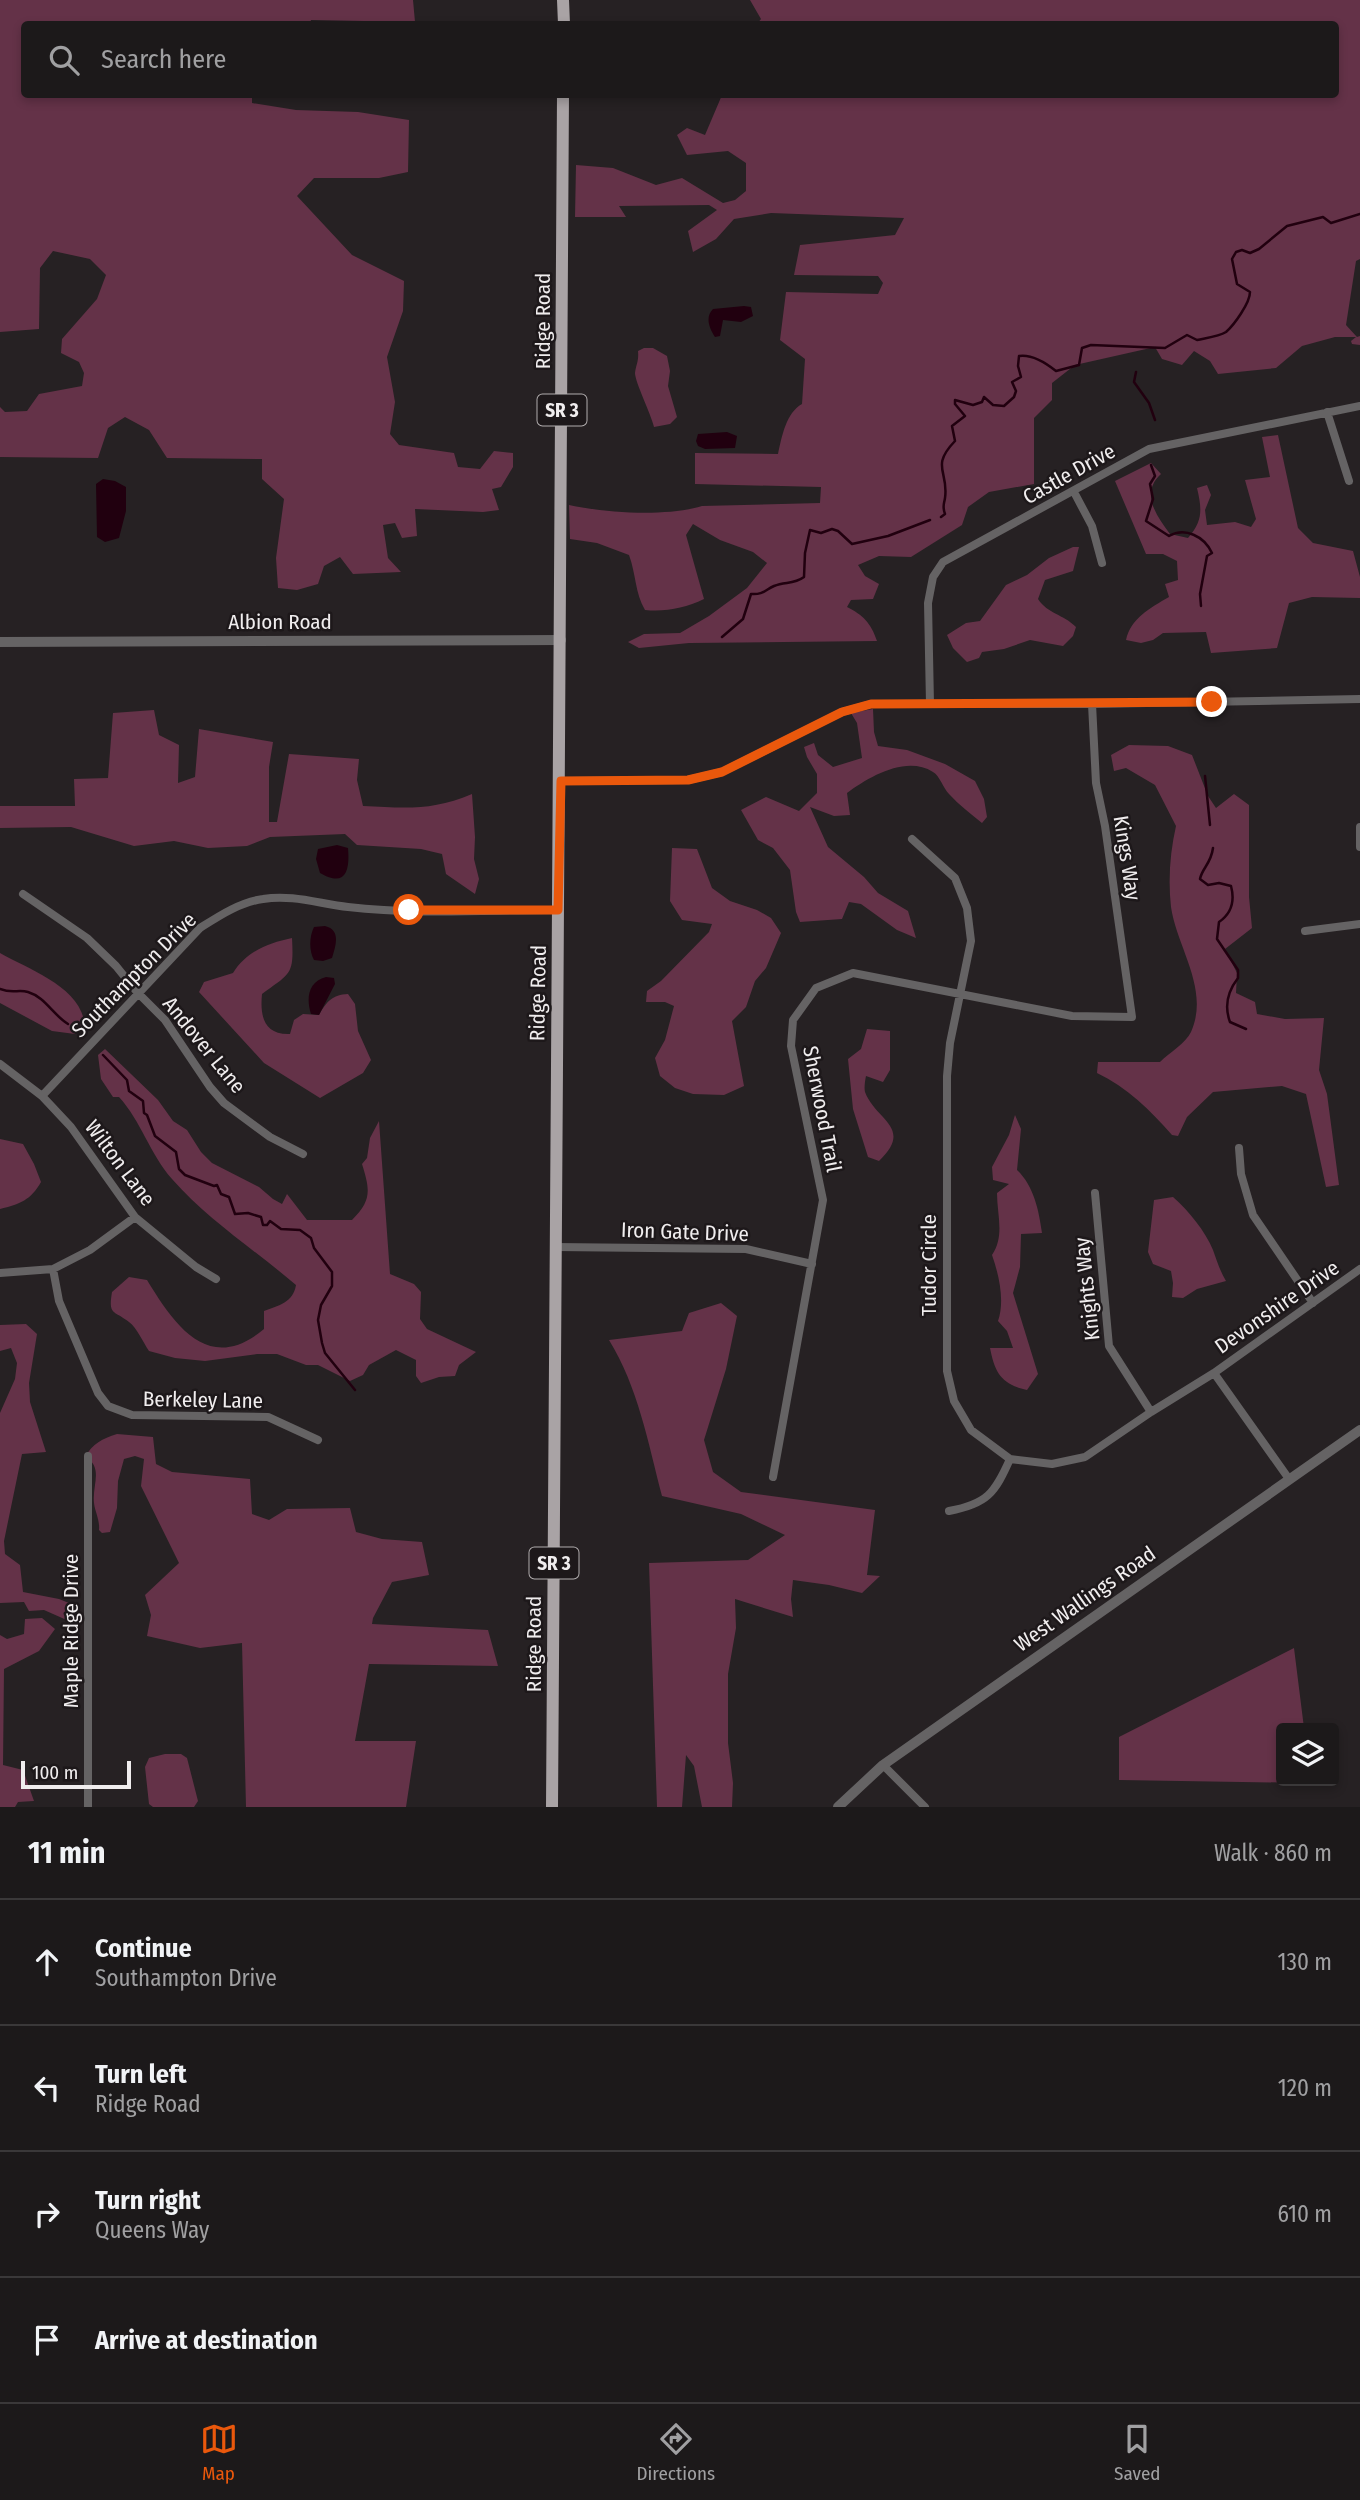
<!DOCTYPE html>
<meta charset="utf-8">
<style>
:root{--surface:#1c191a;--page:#252223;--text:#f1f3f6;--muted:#a0a0a2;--line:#3a3839;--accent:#ea580c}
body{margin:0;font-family:"Fira Sans Condensed",sans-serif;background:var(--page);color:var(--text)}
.controls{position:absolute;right:21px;bottom:21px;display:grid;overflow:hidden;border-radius:7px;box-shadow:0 4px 10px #0003}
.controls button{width:63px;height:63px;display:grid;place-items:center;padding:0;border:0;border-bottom:2px solid var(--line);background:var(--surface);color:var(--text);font:35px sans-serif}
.scale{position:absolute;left:21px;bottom:18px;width:110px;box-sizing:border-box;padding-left:7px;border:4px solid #f0edee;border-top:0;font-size:19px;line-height:24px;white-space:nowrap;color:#f0edee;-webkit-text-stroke:5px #1d181a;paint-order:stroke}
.stop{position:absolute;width:21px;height:21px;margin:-16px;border:5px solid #ea580c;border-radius:50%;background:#fff}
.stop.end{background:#ea580c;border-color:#fff;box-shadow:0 2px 7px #0008}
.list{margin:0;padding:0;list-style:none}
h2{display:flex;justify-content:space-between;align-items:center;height:91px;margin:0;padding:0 28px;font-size:30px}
h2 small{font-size:23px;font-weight:400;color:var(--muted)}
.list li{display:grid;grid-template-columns:46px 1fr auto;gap:21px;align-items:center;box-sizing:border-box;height:126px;padding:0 28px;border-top:2px solid var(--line)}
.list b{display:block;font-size:26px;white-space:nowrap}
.list p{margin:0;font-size:23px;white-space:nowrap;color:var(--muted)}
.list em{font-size:23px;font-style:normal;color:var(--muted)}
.icon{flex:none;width:38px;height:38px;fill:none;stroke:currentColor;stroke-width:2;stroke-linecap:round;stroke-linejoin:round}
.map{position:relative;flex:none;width:1360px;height:1807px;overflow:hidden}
.search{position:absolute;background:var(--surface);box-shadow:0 4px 10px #0003;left:21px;right:21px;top:21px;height:77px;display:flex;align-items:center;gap:18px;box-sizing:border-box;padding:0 24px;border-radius:7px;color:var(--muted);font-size:26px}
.sheet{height:595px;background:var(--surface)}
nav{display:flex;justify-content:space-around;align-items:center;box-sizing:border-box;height:98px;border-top:2px solid var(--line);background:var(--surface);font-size:19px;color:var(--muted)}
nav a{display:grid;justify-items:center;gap:4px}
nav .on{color:var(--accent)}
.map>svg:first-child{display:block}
</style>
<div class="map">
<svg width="1360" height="1807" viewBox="0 0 1360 1807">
<rect width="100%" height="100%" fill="#262123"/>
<path fill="#643248" d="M0,0h413l2,22 -104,-2 -1,4h-286v70l228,1v8l44,7 62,2 51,8 -1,52 -29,6h-65l-17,18 55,59 52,26 -1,30 -16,46 8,45 -5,32 9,11 55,8 4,14 22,2 14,-18 19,2v14l-12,20 -9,2 7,21 -16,2 -68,-3 2,27 -15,2 -7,-15 -12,2 5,33 13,14 -48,2 -13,-17 -16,9 -6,18 -21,6 -19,-2 -2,-30 8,-59 -22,-20v-20l-95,-1 -18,-28 -24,-13 -17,11 -10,30 -98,-1v-50l5,5 22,-1 12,-17 43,-8 2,-13 -5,-11 -18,-9 1,-14 35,-40 9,-24 -16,-16 -37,-8 -13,17 -1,61 -39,3z
M750,0h610v259l-4,2 -10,64 11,12 3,-1v9l-8,-1 -1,-3 5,-4h-21l-33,9 -26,22 -58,6 -8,-13 -16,-10 -12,14 -20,-6 -7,-12 -80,18 -23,18v17l-18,18v66l-45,8 -21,15 -6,18 -51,32 -32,-1 -21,9 7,11 14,8 -6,15 -22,1 -4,7c16,8 24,16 30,34l-188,2 -50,5 -11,-6 16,-8 36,-1 29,-17 38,-28 20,-25 -14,-11 -33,-12 -27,-16 -7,11 18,64c-19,9 -38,13 -59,11 -10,-17 -9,-36 -16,-55l-32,-12 -27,-4 -1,-34c38,8 96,12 133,1l118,-3 1,-16 -126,-3v-31l83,1c4,-18 8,-41 24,-50l3,-45 -25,-19 6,-48 92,2 5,-11 -5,-7 -84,-1 6,-30 95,-10 9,-17 -133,-5 -37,6 -18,20 -23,13 -5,-21 29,-21 -8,-5 -90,1 7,11h-51l1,-52 37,3 43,17 26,-7 41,25 12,-3 11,-9v-28l-18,-12 -41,4 -10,-20 10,-7 18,7 17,-40 614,-1v-70h-579l4,-5z
M644,348h9l14,8 3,15 -2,15 9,31 -7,7 -16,3c-3,-13 -19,-45 -19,-54 1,-8 4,-12 3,-22z
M1278,435l20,93 15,15 40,8 7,26v21l-48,-1 -23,6 -12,45 -66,5 -5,-21 -43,1 -10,7 -12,3 -15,-3c5,-22 24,-32 43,-43l-4,-13 13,-4 -1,-19 -14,-7h-17l-31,-73 36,-18 10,11c-21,19 -5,41 9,60l18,4c15,-17 14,-29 9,-50l10,-3 4,10 -6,15 2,15 28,-3 16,5 5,-8 -11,-39 25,-3 -8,-40z
M1073,547h6l-6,24 -28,9 -7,19c10,15 25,15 38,28l-3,9 -10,10 -33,-6 -26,9 -22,3 -3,6 -12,4 -14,-14 -6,-13 19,-12 14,-2 26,-36 21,-10 22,-17z
M873,709l1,23 4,14 29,4 38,14 30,17 9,18 3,18 -5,6c-11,-9 -23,-18 -33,-29 -6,-6 -9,-18 -16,-22 -27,-17 -64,5 -86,21l3,22 -16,1 -24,-9 18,40 36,30 14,16 30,18 8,27 -19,-8 -36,-26 -12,-2 -7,17 -42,3 -4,-10 -6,-42 -17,-22 -15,-8 -17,-30 25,-13 33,14 18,-18v-19l-10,-17 -3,-10 10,-4 4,12 15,12 29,-9 -5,-35 -6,-10z
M154,710l5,25 20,10 -1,38 17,-6 4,-48 74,13 -4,25v55h8l12,-68 70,5 -2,21 6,26c43,2 69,5 109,-12l3,43 -1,22 5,20 -4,15 -29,-20 -4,-20 -21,-5 -64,-4 -12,-11 -75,3 -23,9 -39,2 -34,-7 -40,5 -63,-19 -71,1v-22h75l-1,-27 34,-1 5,-65z
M1129,745l39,1 24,9 16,41 8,12 18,-14 15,11v92l3,31 -27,21 12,24 -1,20 19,9 2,12 28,5 39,-1 -5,52 8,24 12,91 -13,2 -20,-93 -24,-8 -69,6 -26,25 -9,19 -6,-1c-21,-24 -45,-48 -75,-62l1,-11h62c9,-9 26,-19 31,-30 19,-43 -14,-84 -20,-125 -3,-27 -1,-55 5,-81l-21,-41 -29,-17 -12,3 -3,-16z
M672,848l25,1 15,39 18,13 27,9 14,8 10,15 -15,35 -11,13 -9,26 -14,14 12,65 -20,9 -31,-1 -18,-6 -15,-12 -5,-18 10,-18 9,-34 -9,-4h-19l1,-11 14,-10 48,-49 3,-8 -30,-4 -12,-19z
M292,938c2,37 -1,35 -30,56 -2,21 1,41 28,40l4,-14 9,-6 16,1c8,-14 13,-20 29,-21l7,10 3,27 13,29 -8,13 -43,25 -56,-35 -65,-71 5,-10 29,-9c13,-21 35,-30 59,-35z
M0,953c30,17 84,35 85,75l-10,6 -23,-3 -52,-28z
M867,1029l23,2v39l-7,12 -17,-6c-1,5 -2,12 -1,16 11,29 49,35 14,69l-11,-4 -15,-48 -5,-50 13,-10z
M105,1049l53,51 15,21 14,9 14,22 11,11 47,24 14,12 9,5 5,-10 20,26h45c20,-20 18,-30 10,-56l5,-6 3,-20 9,-17 11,153 24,10 7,8 -1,27 7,10 49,23 -17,13 -4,11 -16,1 -18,6 -5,-7v-16l-20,-10 -27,15 -6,10 -13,6 -32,-16h-12l-29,-11h-20l-52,7 -30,-3 -26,-7c-6,-9 -12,-23 -20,-29 -15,-12 -21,-6 -17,-30l17,-15 18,3c28,46 62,95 117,49v-18c15,-6 29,-8 32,-26 -41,-35 -88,-65 -124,-106 -22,-25 -31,-58 -53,-82h-6l-12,-18 -3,-24z
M1015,1115l6,14 -4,41c17,16 22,41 25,63l-21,1 -1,33 -7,26 25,81 -11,16c-26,-6 -32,-17 -37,-42h23l-6,-17 -9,-10c7,-20 1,-46 -6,-66 13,-19 5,-40 5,-62l12,-9 -16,-4 -1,-13 17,-32z
M0,1139l23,5 11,20 7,18c-10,18 -21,22 -41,27z
M1173,1197c16,14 32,34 40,53 4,11 7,21 13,31l-29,8 -14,9 -11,-1 1,-14 -2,-12 -18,-7 -5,-12 6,-52z
M721,1303l16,13 -11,53 -22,71 9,32 28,20 134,18 -8,65 13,1 -18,17 -33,-8 -36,-5 -2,19 2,18 -58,-18 1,29 -8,46v69l5,40 -1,24h-30l-8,-41 -8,-11 -4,52h-25l-8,-244 99,-3 37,-25 -44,-21 -79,-18c-14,-54 -24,-109 -53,-156l73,-9 7,-18z
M26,1324l11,10 -8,49 1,19 16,50 -24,2 -18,87 1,13 15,11 3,27 36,7 20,8 -1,18 -34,-15 -15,1 -5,-9 -24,1v-190l15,-34 2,-16 -6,-15 -11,3v-26z
M117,1434l36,3 3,27 16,8 78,7 2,35 17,6 18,-11 63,-1 6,24 26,7 40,3 7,33 -37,7 -19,36 -1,6 116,6 10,36 -129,-2 -14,77h61l-10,66h-160l-4,-164 -42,5 -53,-12 4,-21 -6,-20 34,-32 -38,-77 3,-27 -9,-3 -11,3 -6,22 -1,27 -7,24 -8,1 -3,-3c1,-10 -4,-18 -5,-27 -2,-18 10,-36 -9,-46 8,-14 17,-18 32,-23z
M42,1618l13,11 -16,22 -35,18 -1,96 20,5 11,31 -16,1 -3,5h-15v-172l7,4 17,-5 1,-15z
M1294,1648l10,80h-23v53l30,2 -192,-3v-43z
M165,1754h16l6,4 11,43 -4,6h-41l-4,-3 -4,-37 4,-9z"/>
<path fill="#21000f" d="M744,306l7,1 2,9 -12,6 -18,-2 -3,16 -5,1c-6,-9 -10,-20 -2,-28z
M727,432l10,4 -2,12 -30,1 -7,-3 -2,-5 2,-7z
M103,479l12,2 11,6v24l-7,27 -14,4 -8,-5 -1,-53z
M337,845l11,3c2,22 -2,40 -28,25l-4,-14 2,-10z
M325,926c16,4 11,19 7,32l-9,3 -9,-1c-5,-9 -5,-23 0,-33z
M326,977l8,1 1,6 -16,31 -8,-1c-5,-16 -3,-32 15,-37z"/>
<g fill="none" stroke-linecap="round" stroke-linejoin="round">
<path stroke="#21000f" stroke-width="2.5" d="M1136,372l-2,10 15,21 6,17
M1151,465l4,11 -5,8 3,15 -7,22 23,15c16,-9 35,0 43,17l-5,3 -7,38 1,12
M941,517l4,-3c-3,-8 -1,-9 0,-16 4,-27 -15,-31 10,-57l-3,-15 13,-10 -10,-12v-4l18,5 9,-3 2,-5 9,8 11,1 10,-9 2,-6 -4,-9 9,-5 -3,-11 1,-10c13,-2 27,7 37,15l23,-6 3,-17 9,-3 74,3 22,-13 10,5c8,-2 21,-3 29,-8 8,-7 24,-29 24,-40l-13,-8 -5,-25 4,-7 6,-2 8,3 9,-4 28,-23 36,-9 8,6 29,-9
M722,637l21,-18 8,-25c12,1 14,-4 23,-8 11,-5 19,-1 30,-9l1,-24 5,-23 11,3 11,-4 6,2 14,13 36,-8 42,-16
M1205,776l5,49
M1213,848c-2,16 -11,20 -13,31l8,6 11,-2 12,3c4,15 1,27 -12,36l-2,17 21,31v8c-10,13 -14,28 -8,44l16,7
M0,989c13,5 18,0 28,3 17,5 25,23 40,32
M103,1055l24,25 2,11 14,10 1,12 3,2 8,21 21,16 3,17 6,6 29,11 3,-1 4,9 8,3 6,17 13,-1 13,4 2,8h4l3,-4 11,8 19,1 11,8 3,10 18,24v14l-11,19 -3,15 4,23 3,10 30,37"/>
<path stroke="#656364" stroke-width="8" d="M1327,412l22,69
M1074,492l18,34 10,37
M930,704l-2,-101 5,-26 10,-15 206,-113 211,-43
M561,781l127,-1 34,-8 120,-60 29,-8h221l268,-5
M1360,827v20
M912,839l43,39 12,30 4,33 -21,102 -3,33v295l7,30 17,29 39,29 42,5 33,-7 66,-45 63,-39 146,-104
M23,894l64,44 29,28 21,26 28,28 45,67 14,16 46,34 33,17
M1305,931l55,-7
M0,1064l42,32 29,31 64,90 61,50 20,12
M42,1096l158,-168c19,-12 40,-26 63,-29 29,-5 57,5 85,8 69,8 141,3 210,3
M1239,1148l2,26 12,41 60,88
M1095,1193l14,153 42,66
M555,1247l191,2 66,15
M53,1269l6,32 39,92 10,13 24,9 136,2 50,23
M0,1273l53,-4 37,-19 45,-33
M1214,1373l75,106
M88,1456v351
M773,1477l50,-277 -32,-154 2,-26 23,-32 37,-15 219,43 60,1 -27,-191 -9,-43 -4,-79
M949,1511c38,-7 46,-18 61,-52
M883,1765l42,42"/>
<path stroke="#656364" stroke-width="10" d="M0,642l561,-2
M838,1807l45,-42 477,-335"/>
<path stroke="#a9a3a5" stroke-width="12" d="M563,0l1,24
M552,1807c3,-571 9,-1142 11,-1713"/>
</g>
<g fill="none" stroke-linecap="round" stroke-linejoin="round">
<path stroke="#ea580c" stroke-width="9" d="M409,910h149l3,-129 127,-1 34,-8 120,-60 29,-8 341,-2"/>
</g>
<g text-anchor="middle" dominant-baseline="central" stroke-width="5" stroke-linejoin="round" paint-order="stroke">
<g fill="#1d181a" stroke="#b1adae" stroke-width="2">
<rect x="537.5" y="394.5" width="49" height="31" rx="5"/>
<rect x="529.5" y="1547.5" width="49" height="31" rx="5"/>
</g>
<g font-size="19" font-weight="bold" fill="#f0edee">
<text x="562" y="410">SR 3</text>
<text x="554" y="1563">SR 3</text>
</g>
<g font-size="21" fill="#f0edee" stroke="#1d181a">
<text transform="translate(543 321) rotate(-90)">Ridge Road</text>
<text transform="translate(1069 474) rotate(-29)">Castle Drive</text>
<text x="280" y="622">Albion Road</text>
<text transform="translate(1127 858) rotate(81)">Kings Way</text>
<text transform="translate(134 975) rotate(-45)">Southampton Drive</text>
<text transform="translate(538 993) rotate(-89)">Ridge Road</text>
<text transform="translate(204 1045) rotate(51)">Andover Lane</text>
<text transform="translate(822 1109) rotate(79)">Sherwood Trail</text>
<text transform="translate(120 1163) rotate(53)">Wilton Lane</text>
<text transform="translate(685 1232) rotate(2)">Iron Gate Drive</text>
<text transform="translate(929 1265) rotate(-90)">Tudor Circle</text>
<text transform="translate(1087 1289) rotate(-96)">Knights Way</text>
<text transform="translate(1277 1307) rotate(-35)">Devonshire Drive</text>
<text transform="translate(203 1400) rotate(1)">Berkeley Lane</text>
<text transform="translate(1085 1599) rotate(-35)">West Wallings Road</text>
<text transform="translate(71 1631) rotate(-90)">Maple Ridge Drive</text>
<text transform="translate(534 1644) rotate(-90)">Ridge Road</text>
</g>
</g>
</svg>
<div class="controls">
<button><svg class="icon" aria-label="layers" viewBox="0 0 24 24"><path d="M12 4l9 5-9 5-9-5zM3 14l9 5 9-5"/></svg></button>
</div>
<div class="scale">100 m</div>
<div class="stop" style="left:409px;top:910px"></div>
<div class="stop end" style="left:1212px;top:702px"></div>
<div class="search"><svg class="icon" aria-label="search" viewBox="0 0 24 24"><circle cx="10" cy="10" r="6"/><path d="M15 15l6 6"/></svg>Search here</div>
</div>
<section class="sheet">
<h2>11 min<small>Walk · 860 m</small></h2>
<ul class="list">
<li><svg class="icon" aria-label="ahead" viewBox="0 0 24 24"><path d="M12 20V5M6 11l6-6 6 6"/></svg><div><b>Continue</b><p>Southampton Drive</p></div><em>130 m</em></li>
<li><svg class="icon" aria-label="left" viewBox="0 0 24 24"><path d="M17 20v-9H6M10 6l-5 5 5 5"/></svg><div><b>Turn left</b><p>Ridge Road</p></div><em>120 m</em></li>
<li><svg class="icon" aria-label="right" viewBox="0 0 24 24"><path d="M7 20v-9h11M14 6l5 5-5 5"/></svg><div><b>Turn right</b><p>Queens Way</p></div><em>610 m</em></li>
<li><svg class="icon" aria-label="arrive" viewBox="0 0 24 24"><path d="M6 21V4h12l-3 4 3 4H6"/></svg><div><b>Arrive at destination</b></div></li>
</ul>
</section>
<nav>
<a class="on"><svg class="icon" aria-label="map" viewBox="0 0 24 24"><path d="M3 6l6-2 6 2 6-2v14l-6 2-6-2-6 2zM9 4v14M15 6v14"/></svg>Map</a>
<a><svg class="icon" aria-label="directions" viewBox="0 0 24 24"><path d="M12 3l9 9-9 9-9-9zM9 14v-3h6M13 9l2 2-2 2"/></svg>Directions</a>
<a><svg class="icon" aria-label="saved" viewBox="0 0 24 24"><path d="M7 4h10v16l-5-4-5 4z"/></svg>Saved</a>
</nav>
